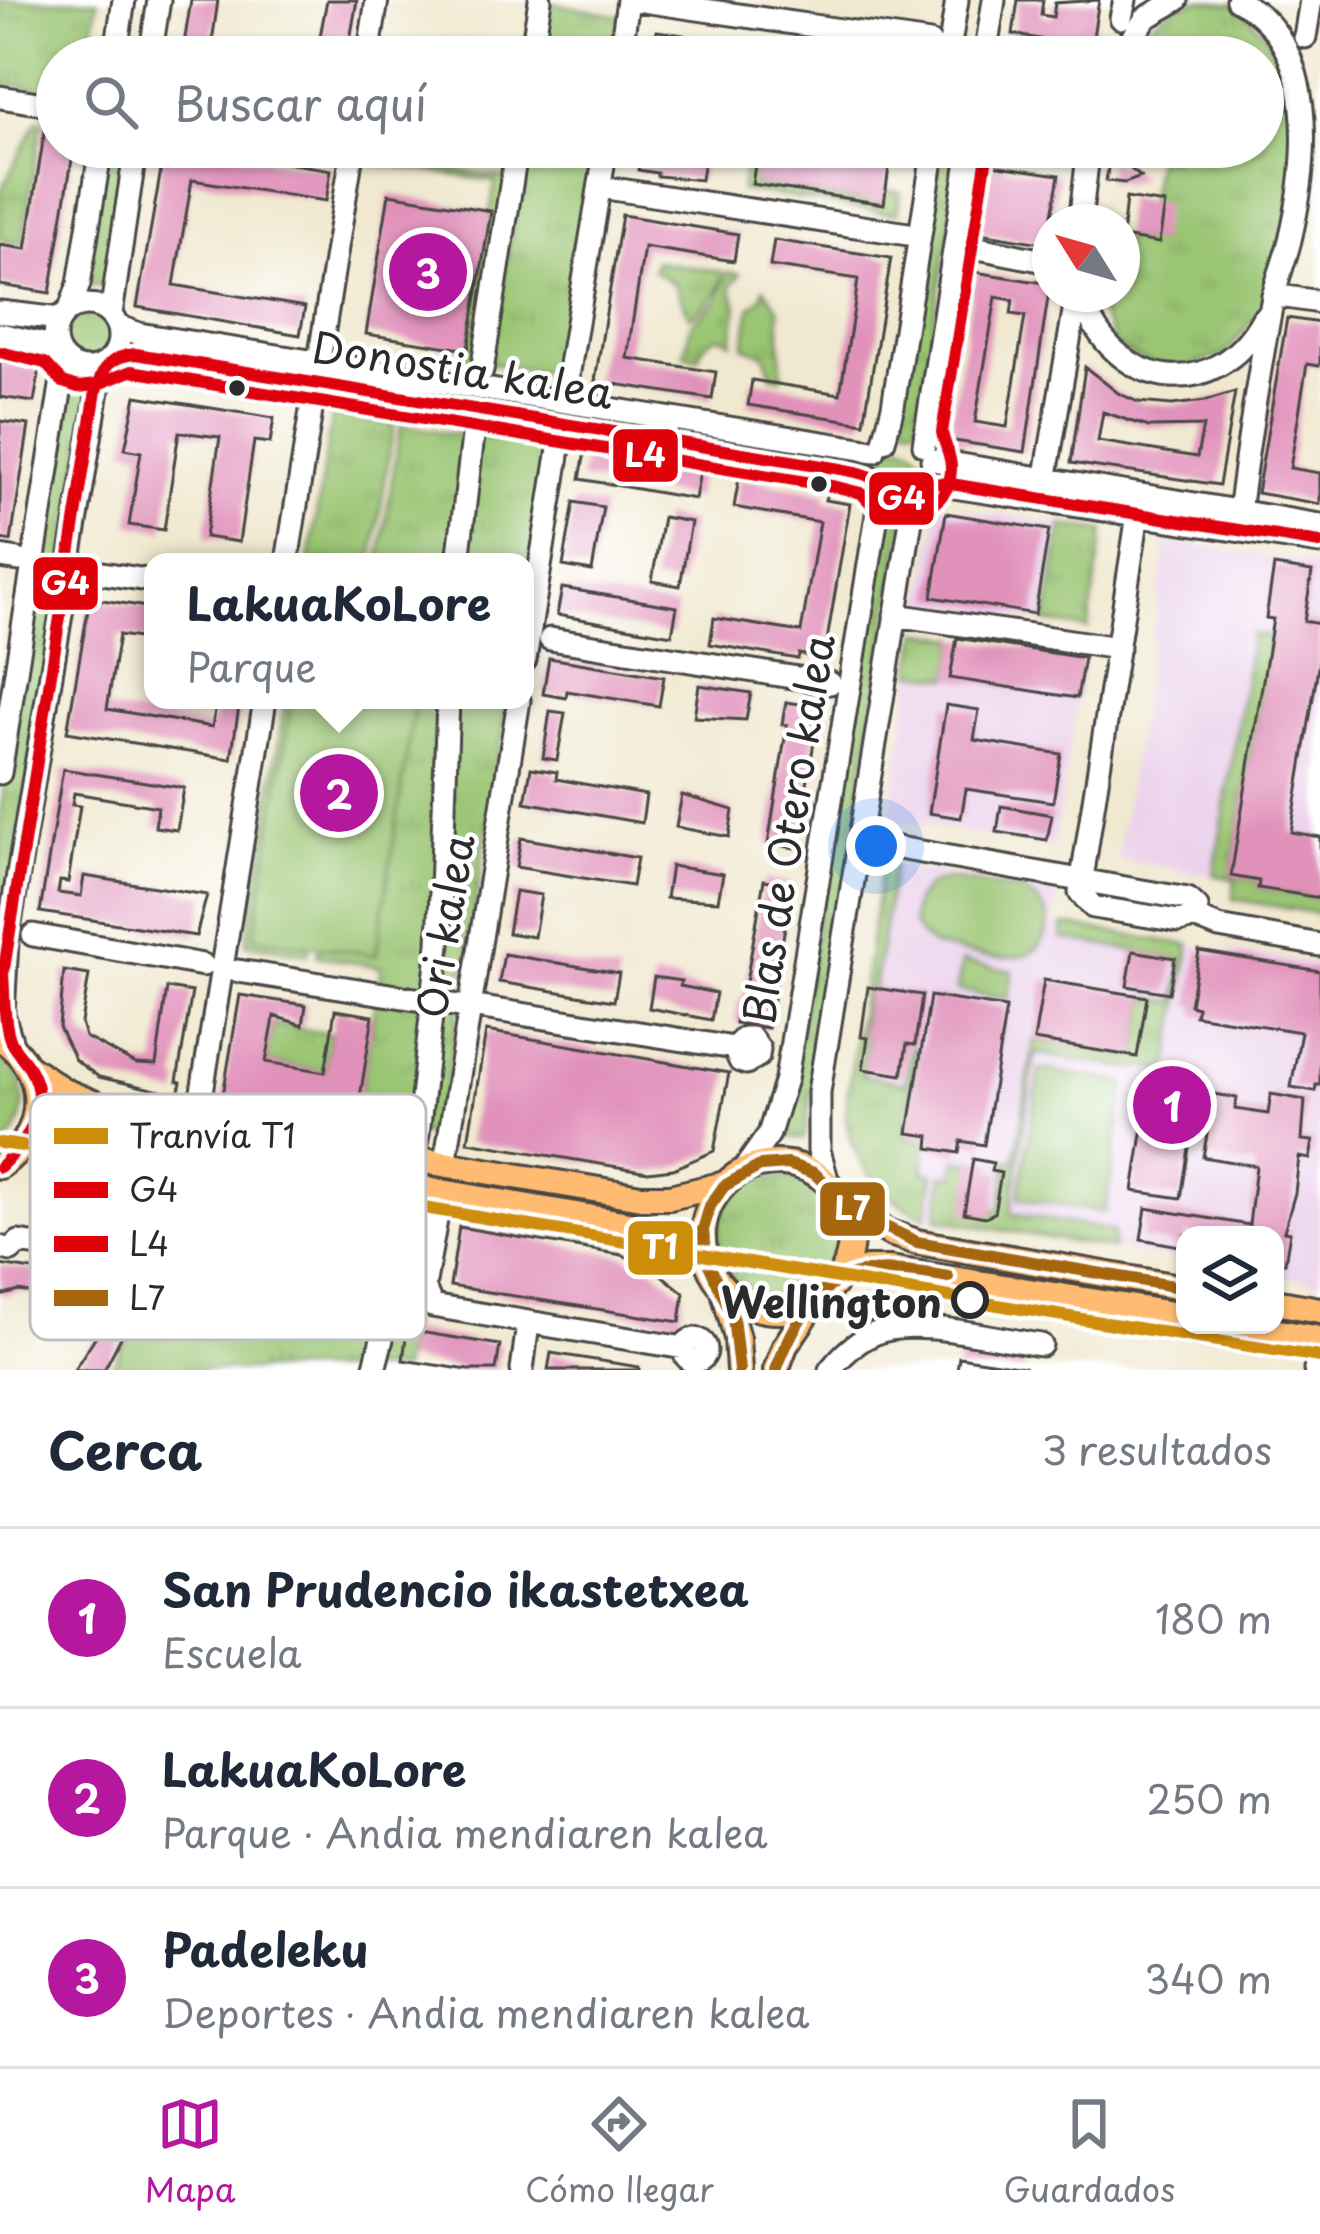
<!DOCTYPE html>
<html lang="es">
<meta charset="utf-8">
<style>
:root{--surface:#fff;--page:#f2f2f3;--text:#1f2937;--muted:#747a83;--line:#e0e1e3;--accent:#b5179e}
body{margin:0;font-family:"Playpen Sans",sans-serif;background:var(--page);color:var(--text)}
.controls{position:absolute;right:36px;bottom:36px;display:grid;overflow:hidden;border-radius:24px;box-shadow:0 3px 9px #0004}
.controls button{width:108px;height:108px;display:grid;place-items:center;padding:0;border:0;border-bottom:3px solid var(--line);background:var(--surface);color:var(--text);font:60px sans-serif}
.compass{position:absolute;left:1032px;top:204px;width:108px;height:108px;border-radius:50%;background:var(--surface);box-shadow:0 3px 9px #0004;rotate:307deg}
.you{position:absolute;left:876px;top:846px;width:42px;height:42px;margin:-30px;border:9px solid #fff;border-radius:50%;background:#1a73e8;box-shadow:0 0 0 18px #1a73e833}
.badge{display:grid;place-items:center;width:78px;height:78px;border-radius:50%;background:var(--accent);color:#fff;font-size:39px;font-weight:700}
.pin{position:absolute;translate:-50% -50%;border:6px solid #fff;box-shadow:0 3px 12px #0006}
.popup{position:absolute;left:144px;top:553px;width:390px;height:156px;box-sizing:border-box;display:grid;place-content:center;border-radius:24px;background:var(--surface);filter:drop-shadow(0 3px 9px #0005);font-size:39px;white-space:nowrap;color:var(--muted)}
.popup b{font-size:45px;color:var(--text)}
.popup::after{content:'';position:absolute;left:50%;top:100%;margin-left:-24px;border:24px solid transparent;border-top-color:var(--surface)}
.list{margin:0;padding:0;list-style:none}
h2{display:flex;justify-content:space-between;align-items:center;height:156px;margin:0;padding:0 48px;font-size:51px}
h2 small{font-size:39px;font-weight:400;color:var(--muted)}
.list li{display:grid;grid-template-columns:78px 1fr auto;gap:36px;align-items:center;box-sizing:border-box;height:180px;padding:0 48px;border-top:3px solid var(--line)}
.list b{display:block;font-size:45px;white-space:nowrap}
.list p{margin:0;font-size:39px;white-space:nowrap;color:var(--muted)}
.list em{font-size:39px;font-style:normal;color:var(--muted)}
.icon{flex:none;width:66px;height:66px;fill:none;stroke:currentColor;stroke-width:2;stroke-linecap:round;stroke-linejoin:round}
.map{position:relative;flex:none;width:1320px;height:1370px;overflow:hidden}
.search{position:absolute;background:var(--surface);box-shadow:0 3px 9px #0004;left:36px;right:36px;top:36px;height:132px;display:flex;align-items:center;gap:30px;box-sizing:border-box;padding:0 42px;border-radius:66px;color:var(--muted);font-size:45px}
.sheet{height:696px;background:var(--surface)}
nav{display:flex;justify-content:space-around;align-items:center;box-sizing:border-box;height:168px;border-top:3px solid var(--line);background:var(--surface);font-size:33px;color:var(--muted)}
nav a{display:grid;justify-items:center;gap:6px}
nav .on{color:var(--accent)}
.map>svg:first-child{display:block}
</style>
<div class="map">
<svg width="1320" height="1370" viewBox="0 0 1320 1370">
<defs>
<pattern id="grass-tufts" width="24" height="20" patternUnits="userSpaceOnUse" patternTransform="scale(3)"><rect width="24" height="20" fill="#9ac572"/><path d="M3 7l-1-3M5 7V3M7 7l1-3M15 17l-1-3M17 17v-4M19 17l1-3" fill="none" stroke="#85a963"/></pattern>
</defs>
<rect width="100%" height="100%" fill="#fff"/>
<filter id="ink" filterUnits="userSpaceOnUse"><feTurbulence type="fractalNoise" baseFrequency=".00833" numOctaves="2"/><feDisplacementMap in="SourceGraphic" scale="24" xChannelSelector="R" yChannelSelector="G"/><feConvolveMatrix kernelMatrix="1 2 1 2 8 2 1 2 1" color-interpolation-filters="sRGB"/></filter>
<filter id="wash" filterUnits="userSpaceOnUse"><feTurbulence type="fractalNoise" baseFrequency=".004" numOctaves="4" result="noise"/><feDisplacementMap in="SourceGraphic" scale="48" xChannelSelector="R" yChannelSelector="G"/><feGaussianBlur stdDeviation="2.7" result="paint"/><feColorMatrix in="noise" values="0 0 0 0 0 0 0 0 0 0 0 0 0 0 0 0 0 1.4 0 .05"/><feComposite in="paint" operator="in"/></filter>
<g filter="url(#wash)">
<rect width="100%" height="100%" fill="#f0e8cf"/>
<path fill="#ebd1eb" d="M939,505l165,26 -16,98 -165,-27z
M1167,541l153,24v349l-87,-15 2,-20 -118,-20z
M919,632l165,26 -31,190 -164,-29z
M882,863l175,30 -4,31 267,41v317l-45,-7v-40h-90v26l-259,-44 -45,-26 -30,-47 -6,-31z"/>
<path fill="url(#grass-tufts)" stroke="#62784e" stroke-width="3" d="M0,0h98l-10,57h-31v35l-57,-9z
M1198,0l42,5 53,63 2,120 -33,120 -36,46 -54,18 -54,-23 -28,-55h32v-57l37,5 -10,-40 7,-45 16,2 2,-12h89v-90h-141c17,-27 44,-51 76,-57z
M547,2l73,14 -7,41h-74z
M37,121l5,1 -20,122 -22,-4v-47z
M107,147h22l-22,140 -22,-4z
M525,147h74l-37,229 -73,-13z
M748,147h7l-2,37 130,20 3,-14 14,2 -3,22 -156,-24z
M942,147h20l-45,279 -20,-3z
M373,156l136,23 -29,182 -17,-2 1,-9h4l27,-168 -123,-20z
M655,261l68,11c-3,21 -16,35 -33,45l-15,-32 -22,-15z
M728,272l12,2 -9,13 6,19 -5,36c-16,-12 -29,0 -34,16l-14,-3 7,-30 25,-23z
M764,288l15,21 3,68 -10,-1 -7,-22 -21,-8 7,-39 10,-9z
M64 337a24 24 0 1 1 48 0a24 24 0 1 1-48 0Z
M70,385l21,3 -91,566v-141z
M332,414l62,10 -22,138h-63z
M401,425l147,24 -23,144v-31h-146z
M879 466a22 22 0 1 1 44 0a22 22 0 1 1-44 0Z
M883,507l22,4 -101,628 -21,-4z
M1062,525l42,6 -16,98 -42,-7z
M919,632l38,6 -7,40 -38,-6z
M1252,634l18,3 -39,239 28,5v7l61,10v16l-87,-15 2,-20 -21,-4z
M285,700h7l-38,236 55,9 -1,9 -62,-10z
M415,700h93l-70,437 -82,-15 25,-155 -64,-11 2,-9 57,8z
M882,863l12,2 -20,123h-6l-7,48 7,2 -6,37 43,8 6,-36 6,1 -13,88 21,4 -1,32 10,2 -8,43c-47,-21 -73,-53 -81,-104z
M1064,925l126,20 -22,126 -26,-4 -3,3 -104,-17 -24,160 102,18v18l-176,-30 6,-44 11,1 3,-16 16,3 12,54 16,-10 7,-46h7l19,-121 103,17 10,-60 29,5 6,-42 -120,-22z
M273,1024l58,10 -6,38 -59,-10z
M0,1053c32,28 31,69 0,98z
M81,1146l239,35 9,13 -250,-36z
M718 1237a60 60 0 1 1 120 0a60 60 0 1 1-120 0Z
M459,1203l178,30 30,13 -1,5 -221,-38z
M346,1210l78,14 -23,146h-290l27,-56 6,-26 184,28z
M929,1286l133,22 -2,13 -133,-22z"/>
<path fill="#9ac572" stroke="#62784e" stroke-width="3" d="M292,700h123l-39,255 -122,-18z
M951,879l71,12 16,10 10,16c1,63 -75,36 -113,30l-16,-13 -6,-10c-3,-27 12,-42 38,-45z
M962,962l51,9 -5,28 -51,-9z
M1040,1069l86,14 -21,129 -86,-14z"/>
<g id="blocks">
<path fill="#e192bb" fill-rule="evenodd" d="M191,0h27l-8,57h-28z
M327,0h30l-10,57h-31z
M1018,0h25l-2,15 12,2 2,-14 44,-3 -8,49 -78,-15z
M657,31l26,4 -1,9 12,2 1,-9 23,4 -3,16h-67l2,-17 5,1z
M743,46l54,8v3h-56z
M46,122l11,2v23h17l-24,146 -50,-8v-40l26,4z
M165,147h22l144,23 -5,31 -134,-21 -18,105 131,22 -5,28 -163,-28z
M642,147h64l-5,33 -44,-4v-3l-19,-3z
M758,147l70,8 1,-8h40l-2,17 22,3 -5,37 -132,-20z
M1109,162l18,4 14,11 -16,6 -19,-2z
M992,165l67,10 -12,69 -67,-11z
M389,194l102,17 -23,139 -102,-16z
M1126,198l39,6 -6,39 -37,-6z
M622,215l116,19 -4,27 -90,-14 -17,111 89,14 -4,27 -117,-18z
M774,240l117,18 -27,165 -116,-18 4,-25 88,14 15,-92 3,-23 -88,-13z
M975,272l75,12 -25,168 -77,-12zM996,297l17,3 -2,14 14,2 -18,111 -32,-5z
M1287,318l33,5v39l-1,4 -12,-2 -17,104 30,5v31l-63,-11z
M0,362l40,6 -6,34 -34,-5z
M1085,367l33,26 20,9 34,3 33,-4 30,-9 -16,93 -148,-22zM1103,412l46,15 54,-1 -6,31 -99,-16z
M136,396l138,22 -4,25 -16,-2 -15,101 -34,-5 15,-100 -41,-5 -15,98 -35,-5 12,-73 -16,-3z
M0,421l29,4 -18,116 -11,-2z
M585,452l115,19 -5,28 -115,-20z
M739,478l88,15 -2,7 25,4 -26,154 -25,-4 -1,5 -88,-15 4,-26 87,14 19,-110 -86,-15z
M574,502l29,5 -11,64 -29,-5z
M946,513l103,17 -14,84 -103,-17z
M663,517l28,5 -11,64 -28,-5z
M1274,566l38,6 -8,49 16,3v31l-29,177 29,5v61l-62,-10 1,-7 -28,-5 42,-257 -7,-1z
M562,588l115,19 -5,28 -115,-20z
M90,598l63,10v32l-34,-5 -12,74 105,18 5,-27h23l-9,59 -164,-27z
M957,638l127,20 -7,40 -127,-20z
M549,658l115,19 -5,29 -92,-15 -1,7 -23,-4z
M699,685l52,8 -5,27 -52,-3z
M786,702l34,5 -24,141 -28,-4 19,-119 -5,-1z
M946,705l33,5 -5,30 87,14 -8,48 -87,-13 -5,29 -32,-5z
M550,711l15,2 -8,47 -14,-2z
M531,768l26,4 -1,7 90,16 -4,28 -117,-21z
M63,769l121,19 -7,42 -22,-3 3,-20 -84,-14 -2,12 8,1 -12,76 -8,-1 -2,12 23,3 3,-20 123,19 -11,41 -156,-24z
M682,795l51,15 -4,27 -53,-10z
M1001,806l51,9 -5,25 -50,-8z
M521,838l116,20 -5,28 -116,-19z
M671,866l52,8 -5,27 -52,-3z
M764,880l28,4 -24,144 -33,-5 4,-25 4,1z
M515,891l26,4 -7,42 -26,-4z
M1133,951l42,7 -6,35 -42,-7z
M1199,951l121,20v114h-4l-1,6 -24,-4 10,-55 -106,-17 2,-8 -7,-2z
M504,954l115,19 -5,28 -115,-19z
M64,971l25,4 -8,48 4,14 51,27 20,1 11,-77 25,4 -15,89 4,1 -3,13 -79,-18 -24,-17 -16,-33z
M654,977l27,4 -1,5 36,7 -5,27 -62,-12z
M1044,980l103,17 -10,60 -103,-17z
M868,987l54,8 -7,50 -8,-1 -5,31 -39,-6 5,-31 -7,-1z
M240,995l66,10 -3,20 -29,-9 -1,8 -7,38 30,5 29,5 10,-62 38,6 -17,106 -134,-21z
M930,996l76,12 -22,137 -23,-4 -2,12 -30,-5 1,-12 -22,-3z
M486,1031l243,42 -15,78 -41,18 -25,3 -180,-30z
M1214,1094l23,4 -2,11 33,5 3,-20 34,6 -3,40 11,1 -3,18 -11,-2 -4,36 -11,38 6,1 -5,31 -10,-1v-27h-90v12l-44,-8 5,-31 103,17 7,-59 -53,-9z
M1148,1096l48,8 -15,94 -48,-7z
M973,1159l20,4 -2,8 10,2 -7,40 -9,4 -21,-4z
M135,1180l103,18 -1,8 72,11 -2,8 -14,-3 -5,28 -47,-8 4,-27 -9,-2 -4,21 -103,-16 2,-16 -12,-2 1,-6 12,2z
M459,1227l163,28 27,10 35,28 -4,29 -230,-36z
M0,1265l64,10 -4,23 -41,-7 -19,5z
M113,1283l24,4 -12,43 -21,40h-30l25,-39z
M407,1330l93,15 -4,25h-28l-65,-10z
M551,1353l88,14v3h-91z
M959,1357l65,10v3h-67z"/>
</g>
</g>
<g filter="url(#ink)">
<use href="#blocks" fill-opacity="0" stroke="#494744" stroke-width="3"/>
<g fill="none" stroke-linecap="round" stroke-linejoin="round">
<g stroke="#494744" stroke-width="27">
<path id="minor" d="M636,0l294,43
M1237,0c83,42 72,160 53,240 -5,21 -14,41 -18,62 -13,69 -24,140 -33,210
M1121,18l4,-18
M1305,37l6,-37
M115,57l9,-57
M150,57l9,-57
M368,57l9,-57
M531,57l9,-57
M620,57l8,-57
M948,57l9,-57
M985,57l9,-57
M1119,57l27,-39 31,-18
M0,97l57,9
M331,147l6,1
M600,187l308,47
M1080,222l9,-75
M968,246l82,16
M1081,294c28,95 133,114 182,24
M1273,295l47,7
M55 337a32 32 0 1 1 64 0a32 32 0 1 1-64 0Z
M70,309l9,-25 22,-137
M0,312l60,7
M111,314l25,-167
M118,326l21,8 735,117
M0,334l56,13
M113,357l23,-3 108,16 627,107
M482,371l35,-224
M567,383l39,-236
M884,441l9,-35 41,-259
M924,445l46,-298
M932,460l388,65
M1045,481l32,-187
M928,483l392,60
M1138,514l-58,378 13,15 86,14 15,-4 25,10 101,18
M0,557l19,3
M287,562l66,-415
M458,562l16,-134
M84,570l69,11
M895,615l223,33
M550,639l280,44
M525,660l38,-236
M0,773l65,-412
M859,841l329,58 9,8 -3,10
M33,935l170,30
M238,971l222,35
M470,1006l264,42 10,-10h7l8,11 -1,7 -12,7 -6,-2 -6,-13
M13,1047l-10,-33 4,-73 95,-575
M197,1123l68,-423
M417,1143l22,-199 9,-244
M445,1164l74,-464
M742,1172l27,-38 17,-55 91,-564v-27
M828,1183l-9,-33v-58l96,-597
M441,1192l-17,95 8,19 252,42
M0,1247l11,3 8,-8 289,46 16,-13 17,-100
M684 1350a11 11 0 1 1 22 0a11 11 0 1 1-22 0Z
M374,1370l17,-66 13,-90
M522,1370l6,-46
M830,1370c15,-19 36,-37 61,-41 42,-7 107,10 150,16
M1315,1370l1,-4"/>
</g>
<g stroke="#494744" stroke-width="30">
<path id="major" d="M0,1038c49,32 48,95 0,128
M30,1068l34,23 39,16 538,90h29l55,-13
M20,1150l34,-18 82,8 510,87 35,14 26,21
M703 1237a74 74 0 1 1 148 0a74 74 0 1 1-148 0Z
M845,1205l45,28 27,9 268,46
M841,1277l26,-8h23l295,47
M723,1288l14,50 2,32
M1275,1302l45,8
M1236,1325l84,14
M776,1370l9,-24 29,-43"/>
</g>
<use href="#minor" stroke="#fff" stroke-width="21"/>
<use href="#major" stroke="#ffbb71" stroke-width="24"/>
<g stroke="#fff" stroke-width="21">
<path id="bus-1" d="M0,1167c29,-28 53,-60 28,-101 -5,-9 -13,-15 -17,-24 -8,-20 -6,-46 -8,-67l93,-584c6,-24 15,-35 40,-37l705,115c8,2 22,3 29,8 22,14 28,38 58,6l23,1 369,59"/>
</g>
<g stroke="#fff" stroke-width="21">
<path id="bus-2" d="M0,352l45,11 18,19 15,5 18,-2 35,-14 706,116 24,6 17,18c31,8 71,-2 73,-41 1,-14 -7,-25 -9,-38l46,-282"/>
</g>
<g stroke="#fff" stroke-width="21">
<path id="bus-3" d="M739,1370l-6,-53 -27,-59 -3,-28 7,-24 14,-20 36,-20 28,-2 26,9 44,41 59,28 268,46
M776,1370c37,-97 75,-111 172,-93"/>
</g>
<use href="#bus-1" stroke="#e00109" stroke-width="12"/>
<use href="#bus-2" stroke="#e00109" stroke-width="12"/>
<use href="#bus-3" stroke="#a66610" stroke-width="12"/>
<g stroke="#fff" stroke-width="21">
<path id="tram-1" d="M0,1143c442,61 879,147 1320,214"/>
</g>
<use href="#tram-1" stroke="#ce8d09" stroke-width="12"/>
</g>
</g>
<g fill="#2b2b2b" stroke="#fff" stroke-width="4.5">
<circle cx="237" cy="388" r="10"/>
<circle cx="819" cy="484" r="10"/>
</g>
<circle fill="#fff" stroke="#2b2b2b" stroke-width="6" cx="970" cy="1300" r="16"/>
<g text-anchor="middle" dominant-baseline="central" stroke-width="9" stroke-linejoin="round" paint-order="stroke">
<g font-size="42" fill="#2b2b2b" stroke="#fff">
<text transform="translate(463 368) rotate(9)">Donostia kalea</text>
<text transform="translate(787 829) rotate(-81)">Blas de Otero kalea</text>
<text transform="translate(443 926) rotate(-81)">Ori kalea</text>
</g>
<g font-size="42" font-weight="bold" fill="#2b2b2b" stroke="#fff" text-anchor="end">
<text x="942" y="1300">Wellington</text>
</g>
</g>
<rect x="30" y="1094" width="396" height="246" rx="18" fill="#fff" stroke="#bfbfbf" stroke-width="3"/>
<rect x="54" y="1128" width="54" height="16" fill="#ce8d09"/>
<rect x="54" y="1182" width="54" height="16" fill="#e00109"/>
<rect x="54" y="1236" width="54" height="16" fill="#e00109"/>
<rect x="54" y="1290" width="54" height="16" fill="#a66610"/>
<g font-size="33" fill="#2b2b2b">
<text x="129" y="1148">Tranvía T1</text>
<text x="129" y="1202">G4</text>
<text x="129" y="1256">L4</text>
<text x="129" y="1310">L7</text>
</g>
<g stroke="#fff" stroke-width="4.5">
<rect x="611" y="427" width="69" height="57" rx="12" fill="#e00109"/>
<rect x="867" y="470" width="69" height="57" rx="12" fill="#e00109"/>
<rect x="31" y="555" width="69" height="57" rx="12" fill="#e00109"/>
<rect x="818" y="1180" width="69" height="58" rx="12" fill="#a66610"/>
<rect x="626" y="1219" width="69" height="58" rx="12" fill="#ce8d09"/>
</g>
<g font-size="33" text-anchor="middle" font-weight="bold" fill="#fff">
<text x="645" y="467">L4</text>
<text x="901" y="510">G4</text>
<text x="65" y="595">G4</text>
<text x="852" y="1220">L7</text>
<text x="660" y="1259">T1</text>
</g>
</svg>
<div class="controls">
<button><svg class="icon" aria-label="layers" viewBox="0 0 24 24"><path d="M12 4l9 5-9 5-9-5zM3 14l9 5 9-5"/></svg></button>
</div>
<svg class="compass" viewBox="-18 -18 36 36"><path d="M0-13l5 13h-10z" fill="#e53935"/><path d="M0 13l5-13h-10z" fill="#747a83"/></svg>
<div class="you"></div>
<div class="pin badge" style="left:1172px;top:1105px">1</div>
<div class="pin badge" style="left:339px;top:793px">2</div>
<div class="popup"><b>LakuaKoLore</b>Parque</div>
<div class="pin badge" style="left:428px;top:272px">3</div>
<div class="search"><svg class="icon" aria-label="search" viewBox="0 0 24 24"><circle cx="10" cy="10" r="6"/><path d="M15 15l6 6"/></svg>Buscar aquí</div>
</div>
<section class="sheet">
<h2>Cerca<small>3 resultados</small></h2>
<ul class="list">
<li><span class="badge">1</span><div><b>San Prudencio ikastetxea</b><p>Escuela</p></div><em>180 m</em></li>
<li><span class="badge">2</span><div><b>LakuaKoLore</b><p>Parque · Andia mendiaren kalea</p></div><em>250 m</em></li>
<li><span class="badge">3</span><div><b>Padeleku</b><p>Deportes · Andia mendiaren kalea</p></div><em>340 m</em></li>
</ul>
</section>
<nav>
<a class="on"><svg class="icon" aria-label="map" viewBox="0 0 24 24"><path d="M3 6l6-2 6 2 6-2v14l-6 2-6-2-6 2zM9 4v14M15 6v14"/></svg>Mapa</a>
<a><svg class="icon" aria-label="directions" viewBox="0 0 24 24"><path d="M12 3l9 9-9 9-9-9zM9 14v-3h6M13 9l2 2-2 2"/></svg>Cómo llegar</a>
<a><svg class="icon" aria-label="saved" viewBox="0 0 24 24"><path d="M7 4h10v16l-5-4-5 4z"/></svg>Guardados</a>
</nav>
